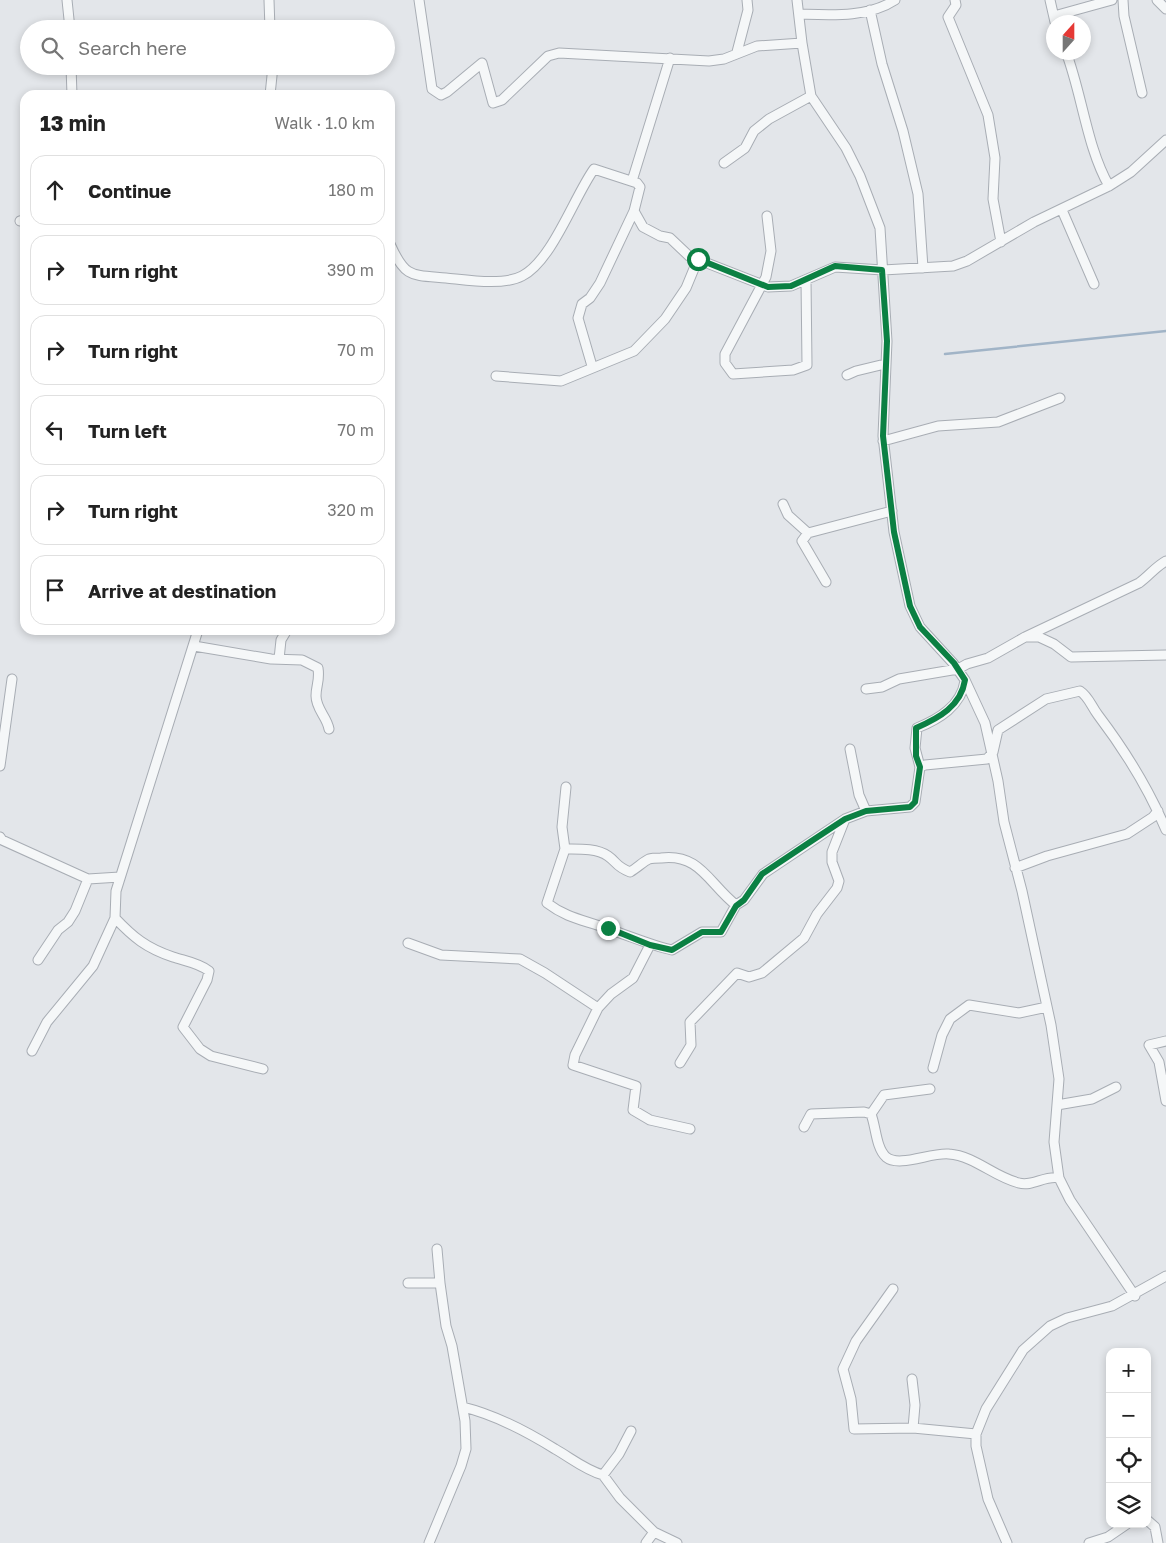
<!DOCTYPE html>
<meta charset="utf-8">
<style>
:root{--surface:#fff;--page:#f6f6f6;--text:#222;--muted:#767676;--line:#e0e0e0}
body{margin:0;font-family:"Golos Text",sans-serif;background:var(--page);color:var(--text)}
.controls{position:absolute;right:15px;bottom:15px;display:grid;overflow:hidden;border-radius:10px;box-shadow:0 2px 8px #0003}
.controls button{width:45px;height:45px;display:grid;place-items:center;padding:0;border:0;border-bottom:1px solid var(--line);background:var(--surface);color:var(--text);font:25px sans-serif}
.compass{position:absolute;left:1046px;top:15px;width:45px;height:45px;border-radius:50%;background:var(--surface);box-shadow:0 2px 8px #0003;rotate:21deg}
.stop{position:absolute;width:15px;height:15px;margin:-11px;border:4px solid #0b8043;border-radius:50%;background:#fff}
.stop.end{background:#0b8043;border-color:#fff;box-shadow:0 1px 5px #0008}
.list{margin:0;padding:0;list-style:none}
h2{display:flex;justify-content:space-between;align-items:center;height:65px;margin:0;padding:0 20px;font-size:21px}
h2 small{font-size:16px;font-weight:400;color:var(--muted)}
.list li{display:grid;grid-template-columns:32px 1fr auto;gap:15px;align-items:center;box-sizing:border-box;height:70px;margin:0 10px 10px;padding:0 10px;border:1px solid var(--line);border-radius:15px}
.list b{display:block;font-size:19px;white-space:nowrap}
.list em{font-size:16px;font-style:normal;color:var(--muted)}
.icon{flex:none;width:28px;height:28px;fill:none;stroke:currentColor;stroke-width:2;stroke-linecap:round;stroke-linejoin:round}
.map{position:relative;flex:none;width:1166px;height:1543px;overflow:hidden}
.search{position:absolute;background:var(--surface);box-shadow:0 2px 8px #0003;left:20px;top:20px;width:375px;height:55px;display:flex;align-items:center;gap:12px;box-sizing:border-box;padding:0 18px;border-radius:28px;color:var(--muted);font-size:19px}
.panel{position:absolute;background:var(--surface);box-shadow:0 2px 8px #0003;left:20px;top:90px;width:375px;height:545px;border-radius:15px}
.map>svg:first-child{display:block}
</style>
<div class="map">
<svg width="1166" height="1543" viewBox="0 0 1166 1543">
<rect width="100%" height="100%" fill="#e3e6ea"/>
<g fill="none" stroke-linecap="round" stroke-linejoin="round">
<path stroke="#a1b4c7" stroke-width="2.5" d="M945,354l221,-23"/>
<g stroke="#a8adb4" stroke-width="11">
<path id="minor" d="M67,0l3,29
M269,0l1,29
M419,0l13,89 9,6 6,-3 35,-29 11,40 9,-3 46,-44 11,-3 150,8 15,-2 33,-13 45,-3
M797,0l5,43 9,53 35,52 14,28 20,52 7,113 -4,95 11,96 16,74 10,21 33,36 12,17 20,43 13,58 6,41 18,69 29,134 8,54 -5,63 5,36 11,22 65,96
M955,0l1,5 -8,12 40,98 7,43 -2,41 8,43
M1050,0l5,22
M1123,0l1,16 18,77
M1157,0l9,9
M870,10l12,54 21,67 15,63 5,74
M799,14c31,1 69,4 96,-14
M1054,16l58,-16
M737,52l11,-42 -1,-10
M1066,52c16,42 21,96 43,134
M71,66l1,29
M270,95l3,-29
M724,163l21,-15 9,-17 15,-12 42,-23
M632,181l38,-123
M1062,210l32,74
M767,216l4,35 -5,26 -41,77v9l8,11 60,-4 14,-5 -1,-85
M20,221l5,-1
M390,244c15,34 21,31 56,34 21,2 57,8 76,-2 30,-15 52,-79 72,-107l43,14 3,4 -6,24 9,16 17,9 10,2 19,18 79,31 23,-1 44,-19 48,3 70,-4 14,-5 67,-39 75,-36 22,-14 35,-32
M592,366l-14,-48 4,-14 8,-6 10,-15 34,-72
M847,375l9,-4 29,-7
M496,376l65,5 73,-30 31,-32 21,-31 12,-29
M883,441l55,-15 60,-4 62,-24
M783,504l5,11 20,18 84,-22
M808,533l-6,8 24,41
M1027,637h12l15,7 17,13 95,-2
M194,646l77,13 31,1 16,8c2,13 -2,17 -2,28 0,13 11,21 13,33
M279,659l2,-19 6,-10
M866,689l16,-2 17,-8 59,-10 9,-5 21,-6 37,-21 114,-54c10,-7 16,-16 27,-22
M850,749l9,46 7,16 44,-4 5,-5 5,-35 5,-2 62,-6 6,-7 5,-22 48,-31 34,-8c9,6 11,15 18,24 28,37 50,72 68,115
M0,766l12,-87
M920,767l-5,-19 2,-20c22,-9 44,-22 48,-47
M566,787l-4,40 3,22c13,0 32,-1 43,7 10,7 7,10 22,16 7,-4 14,-11 19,-13 3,-1 8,-1 12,-1 39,-5 48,26 75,47l8,-5 19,-26 82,-55 21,-8
M0,837l2,3 86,39 32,-2
M565,849l-18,54c21,16 38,17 61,26 22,7 42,16 64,21l30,-18h19l15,-27
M1015,868l32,-12 80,-22 26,-17 5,-6
M115,918c18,19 31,30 58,39 12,4 26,6 36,14l-2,9 -24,47 17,22 11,7 52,13
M408,943l33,12 79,4 25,14 53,35
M650,945l-17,33 -22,16 -13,14 -23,47 -2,10 63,21 -3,24 17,10 40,9
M38,960l20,-30 10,-8 7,-11 13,-32
M1166,1041l-17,4 10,17 7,39
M32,1051l15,-29 46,-56 22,-48 1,-27 82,-261
M680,1063l11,-18 -1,-23 47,-49 12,4 13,-4 42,-35 13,-24 20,-26 2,-7 -7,-19v-10l13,-33
M933,1068l9,-33 8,-16 19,-14 50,8 28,-6
M930,1089l-46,6 -13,19c5,13 5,34 15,43 13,11 45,-5 63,-3 26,2 45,23 70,29 13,4 26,-8 40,-5
M1057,1105l35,-6 24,-12
M804,1127l7,-13 53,-2 7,2
M437,1249l3,34
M408,1283h32l6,43 6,20 13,75 1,28 -5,17 -32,77
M893,1289l-37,52 -13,28 8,30 3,30 59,-1
M912,1379l3,26 -2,23 63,6
M463,1407c33,8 63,24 92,42 16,9 30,21 48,26l16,-21 12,-23
M603,1475l17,23 34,34 -8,11
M1147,1520l8,7 3,16
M654,1532l23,11
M1007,1543l-19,-44 -12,-53v-12l10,-25 37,-59 27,-24 17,-8 45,-12 54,-30
M1089,1543l19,-6 19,-13"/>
</g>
<use href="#minor" stroke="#f5f7f8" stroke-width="9"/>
</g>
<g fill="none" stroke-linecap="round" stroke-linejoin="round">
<path stroke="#0b8043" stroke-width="6" d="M608,928l42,17 22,5 30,-18h19l15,-26 8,-6 18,-26 51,-34 32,-21 21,-8 44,-4 5,-5 5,-35 -4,-11v-28c23,-10 45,-22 49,-48l-11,-17 -34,-36 -10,-21 -16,-74 -11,-96 4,-95 -5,-71 -47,-4 -44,20 -23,1 -70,-28"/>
</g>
</svg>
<div class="controls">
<button>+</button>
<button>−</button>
<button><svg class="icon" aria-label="locate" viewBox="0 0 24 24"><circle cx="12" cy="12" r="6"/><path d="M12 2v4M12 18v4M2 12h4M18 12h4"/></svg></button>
<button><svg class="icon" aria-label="layers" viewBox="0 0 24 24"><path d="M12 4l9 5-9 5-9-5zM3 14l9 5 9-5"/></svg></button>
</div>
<svg class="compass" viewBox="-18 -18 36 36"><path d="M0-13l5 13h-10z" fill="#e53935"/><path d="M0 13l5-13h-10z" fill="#767676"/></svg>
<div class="stop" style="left:698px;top:259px"></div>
<div class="stop end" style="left:608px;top:928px"></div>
<div class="search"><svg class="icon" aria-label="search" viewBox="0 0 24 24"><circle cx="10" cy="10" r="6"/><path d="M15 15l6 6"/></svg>Search here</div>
<section class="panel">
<h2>13 min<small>Walk · 1.0 km</small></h2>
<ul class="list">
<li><svg class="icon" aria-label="ahead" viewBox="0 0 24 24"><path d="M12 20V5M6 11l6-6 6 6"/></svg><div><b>Continue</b></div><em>180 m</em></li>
<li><svg class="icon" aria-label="right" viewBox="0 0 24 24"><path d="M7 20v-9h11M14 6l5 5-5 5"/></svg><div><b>Turn right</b></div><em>390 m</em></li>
<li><svg class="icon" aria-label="right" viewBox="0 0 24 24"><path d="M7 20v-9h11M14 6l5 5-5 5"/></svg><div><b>Turn right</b></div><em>70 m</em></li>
<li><svg class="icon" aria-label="left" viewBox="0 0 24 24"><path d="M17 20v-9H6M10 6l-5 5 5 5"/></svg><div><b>Turn left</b></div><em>70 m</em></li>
<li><svg class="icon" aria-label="right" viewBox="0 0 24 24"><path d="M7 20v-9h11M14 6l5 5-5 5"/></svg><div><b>Turn right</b></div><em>320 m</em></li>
<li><svg class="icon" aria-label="arrive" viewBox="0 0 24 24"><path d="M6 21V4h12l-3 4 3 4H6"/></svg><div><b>Arrive at destination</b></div></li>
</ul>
</section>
</div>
